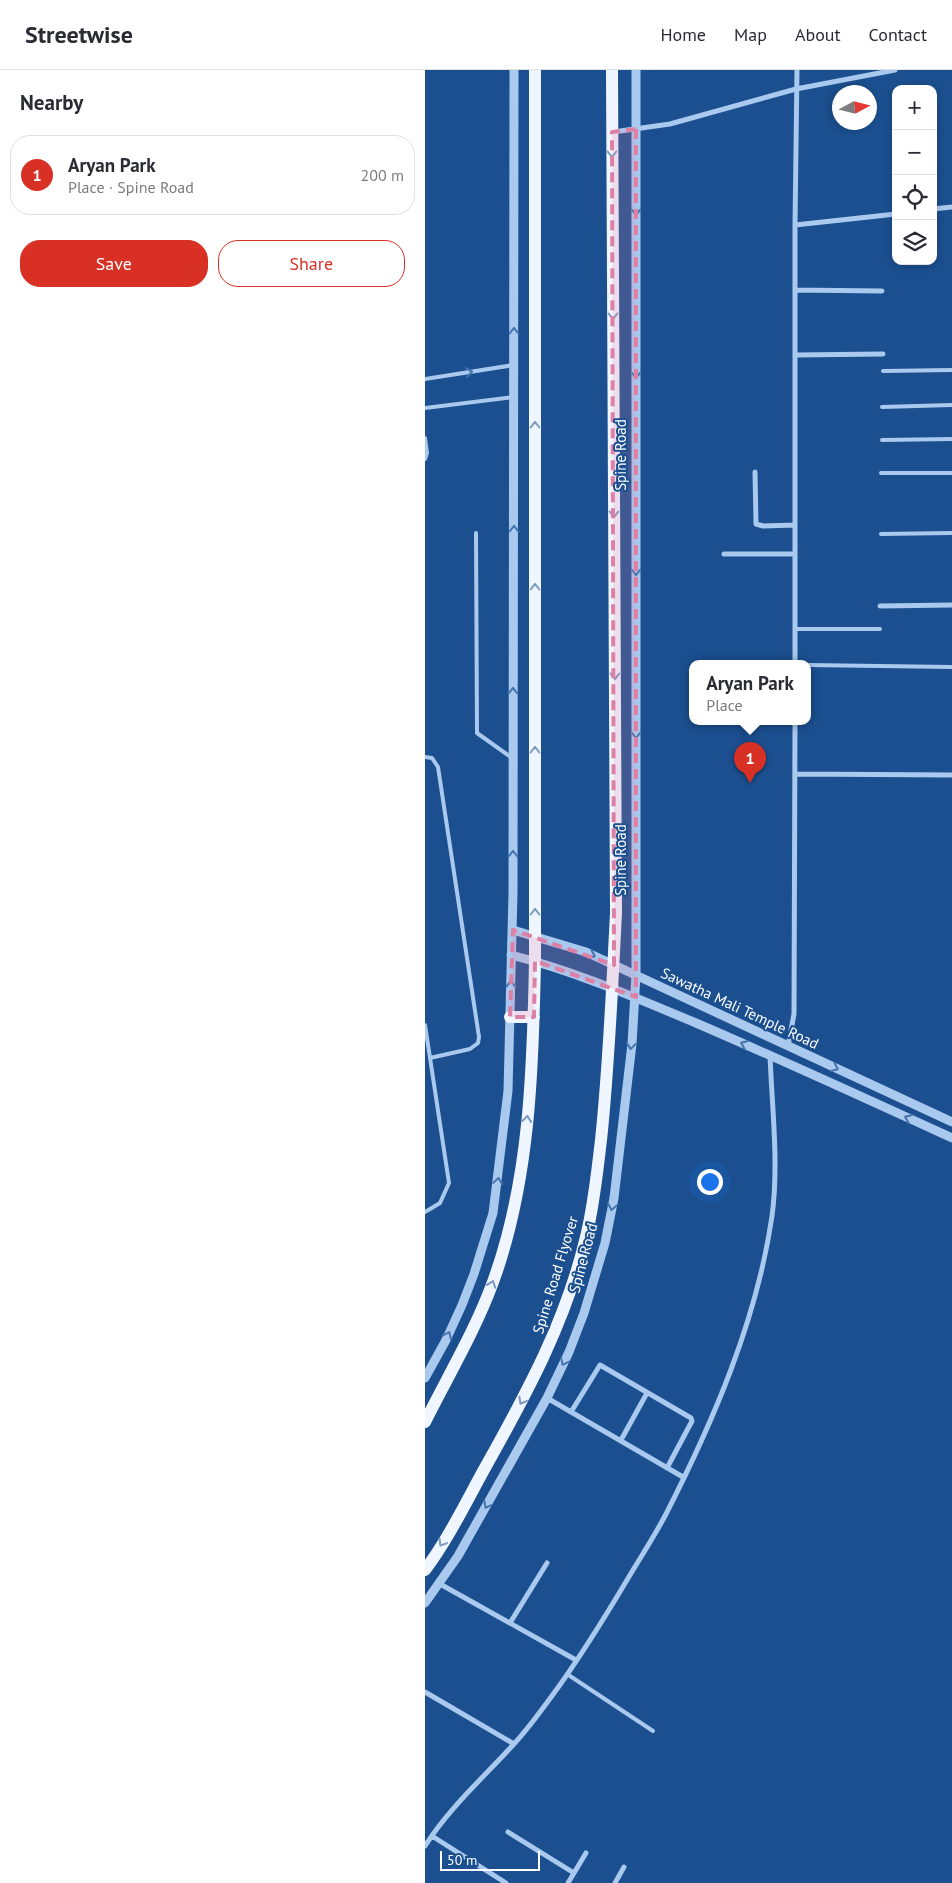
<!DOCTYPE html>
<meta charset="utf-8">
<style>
:root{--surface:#fff;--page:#f7f7f7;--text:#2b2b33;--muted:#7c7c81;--line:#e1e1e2;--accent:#d93025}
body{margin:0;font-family:"PT Sans",sans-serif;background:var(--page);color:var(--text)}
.controls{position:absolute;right:15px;top:15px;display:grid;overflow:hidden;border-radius:10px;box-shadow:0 2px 8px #0003}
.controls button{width:45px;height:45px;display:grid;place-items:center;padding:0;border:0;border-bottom:1px solid var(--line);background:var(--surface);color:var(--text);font:25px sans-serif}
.compass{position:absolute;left:407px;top:15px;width:45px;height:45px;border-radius:50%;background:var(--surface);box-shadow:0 2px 8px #0003;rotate:83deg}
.scale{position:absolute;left:15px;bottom:12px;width:100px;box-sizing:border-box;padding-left:5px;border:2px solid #fff;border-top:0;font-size:14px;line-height:18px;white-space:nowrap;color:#fff;-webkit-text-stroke:4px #1b4f8f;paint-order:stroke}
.you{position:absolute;left:284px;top:1111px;width:18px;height:18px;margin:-12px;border:4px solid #fff;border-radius:50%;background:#1a73e8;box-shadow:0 0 0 8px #1a73e833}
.badge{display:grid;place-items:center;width:32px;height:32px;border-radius:50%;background:var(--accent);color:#fff;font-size:16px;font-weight:700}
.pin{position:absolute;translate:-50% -41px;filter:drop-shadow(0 1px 2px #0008)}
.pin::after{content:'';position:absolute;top:26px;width:18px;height:15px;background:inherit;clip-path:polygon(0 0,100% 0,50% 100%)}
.popup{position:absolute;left:264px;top:590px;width:122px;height:65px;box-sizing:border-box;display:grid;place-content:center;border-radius:10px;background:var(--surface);filter:drop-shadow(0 1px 4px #0005);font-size:16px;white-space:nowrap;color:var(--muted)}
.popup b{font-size:19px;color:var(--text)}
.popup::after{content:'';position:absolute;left:50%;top:100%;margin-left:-10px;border:10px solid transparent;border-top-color:var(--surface)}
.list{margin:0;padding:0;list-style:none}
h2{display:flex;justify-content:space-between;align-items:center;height:65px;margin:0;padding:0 20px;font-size:21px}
h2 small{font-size:16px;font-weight:400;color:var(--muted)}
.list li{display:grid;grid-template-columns:32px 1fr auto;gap:15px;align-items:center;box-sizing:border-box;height:80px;margin:0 10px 10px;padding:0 10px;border:1px solid var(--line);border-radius:20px}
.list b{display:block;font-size:19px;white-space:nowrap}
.list p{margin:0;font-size:16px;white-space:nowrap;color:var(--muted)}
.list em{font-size:16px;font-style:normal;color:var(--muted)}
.actions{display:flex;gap:10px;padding:15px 20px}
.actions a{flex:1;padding:11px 0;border:1px solid var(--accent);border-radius:20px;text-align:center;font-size:18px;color:var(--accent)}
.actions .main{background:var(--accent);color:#fff}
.icon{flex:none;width:28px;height:28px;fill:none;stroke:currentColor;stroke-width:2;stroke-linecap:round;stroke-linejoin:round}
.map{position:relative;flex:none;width:527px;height:1813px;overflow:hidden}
header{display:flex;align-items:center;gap:30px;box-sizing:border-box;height:70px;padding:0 25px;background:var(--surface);border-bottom:1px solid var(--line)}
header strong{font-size:24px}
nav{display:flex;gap:28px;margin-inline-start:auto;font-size:18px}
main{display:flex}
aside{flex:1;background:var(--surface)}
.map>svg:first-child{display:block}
</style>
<header>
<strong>Streetwise</strong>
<nav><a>Home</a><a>Map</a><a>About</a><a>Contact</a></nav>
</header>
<main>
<aside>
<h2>Nearby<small></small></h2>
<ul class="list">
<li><span class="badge">1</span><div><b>Aryan Park</b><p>Place · Spine Road</p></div><em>200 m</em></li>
</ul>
<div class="actions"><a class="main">Save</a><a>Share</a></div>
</aside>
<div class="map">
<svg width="527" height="1813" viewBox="0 0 527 1813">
<rect width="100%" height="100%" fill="#1b4f8f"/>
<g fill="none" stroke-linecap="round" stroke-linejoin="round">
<path stroke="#a9c9ee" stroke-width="4" d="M458,301l69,-1
M0,309l89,-14
M457,337l70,-2
M0,338l89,-11
M0,368l2,15 -2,6
M457,370l70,-1
M456,403h71
M51,463l1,200 35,25
M456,464l71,-1
M370,559h85
M382,595l145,2
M0,687l7,1 6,9 41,270 -1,6 -8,6 -40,9
M0,955l24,158 -9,20 -15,9
M142,1604l86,57"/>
<path stroke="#a9c9ee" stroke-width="5" d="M188,62l57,-8 126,-35 99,-19
M508,139l19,-2
M370,155l101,-11
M370,220l87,1
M370,285l88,-1
M330,402l1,52 7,2 32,-1
M299,484h71
M455,536l72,-1
M370,594v-439l2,-155
M371,704l156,1
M363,976l6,-32 1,-292
M122,1328l136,79
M146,1342l29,-47 91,53 1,3 -25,47
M196,1370l26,-47
M15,1514l136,76
M85,1553l37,-60
M0,1622l89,52
M83,1762l66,41
M7,1766l74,47
M0,1776c24,-38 58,-68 88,-101 16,-17 30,-37 44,-56 25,-35 48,-72 70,-109 13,-22 27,-43 39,-66 47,-92 91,-194 106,-298 7,-52 0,-108 -2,-160
M143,1813l18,-30
M190,1813l9,-16"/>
<path stroke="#a9c9ee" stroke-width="9" d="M88,860l73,22 366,170
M86,885c64,16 125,43 185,68 86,37 171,76 256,115
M0,1308l21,-38 16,-35 12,-31 19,-61 15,-122 5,-198 1,-823
M0,1533l33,-47 89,-158 22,-46 15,-39 21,-70 9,-45 18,-154 4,-69v-905"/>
<path stroke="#f0f6ff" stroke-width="12" d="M85,947h24
M0,1352c23,-46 50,-91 68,-140 37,-101 40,-214 42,-321v-891
M0,1500c24,-32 42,-70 61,-104 42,-75 80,-145 100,-229 8,-32 11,-64 15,-97 8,-75 11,-151 15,-227l-4,-843"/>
</g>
<defs><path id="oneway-chevron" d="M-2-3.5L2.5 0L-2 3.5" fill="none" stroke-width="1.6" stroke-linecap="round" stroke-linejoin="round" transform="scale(1.25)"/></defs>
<g stroke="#7b9ac1">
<use href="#oneway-chevron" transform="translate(187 84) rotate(90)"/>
<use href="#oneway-chevron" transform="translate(188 246) rotate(90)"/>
<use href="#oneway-chevron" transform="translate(110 355) rotate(-90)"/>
<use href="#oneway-chevron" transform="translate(189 444) rotate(90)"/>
<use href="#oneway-chevron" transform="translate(110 517) rotate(-90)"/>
<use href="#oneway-chevron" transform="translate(190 606) rotate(90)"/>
<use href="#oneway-chevron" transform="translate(110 680) rotate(-90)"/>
<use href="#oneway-chevron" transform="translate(110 842) rotate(-90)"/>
<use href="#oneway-chevron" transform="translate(102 1049) rotate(-84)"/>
<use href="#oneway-chevron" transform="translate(67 1214) rotate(-70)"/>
<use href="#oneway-chevron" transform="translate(97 1331) rotate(119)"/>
<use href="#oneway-chevron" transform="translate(17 1473) rotate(121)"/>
</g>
<g stroke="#4674ac">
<use href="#oneway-chevron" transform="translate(211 142) rotate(90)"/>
<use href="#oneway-chevron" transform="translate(89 261) rotate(-90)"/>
<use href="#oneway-chevron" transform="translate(44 302) rotate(-9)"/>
<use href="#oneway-chevron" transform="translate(211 305) rotate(90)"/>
<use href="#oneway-chevron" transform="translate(89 459) rotate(-90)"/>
<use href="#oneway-chevron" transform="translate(211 502) rotate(90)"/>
<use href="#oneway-chevron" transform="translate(88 621) rotate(-90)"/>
<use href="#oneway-chevron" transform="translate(211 665) rotate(90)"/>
<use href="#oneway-chevron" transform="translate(88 784) rotate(-90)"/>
<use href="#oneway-chevron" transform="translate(167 885) rotate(24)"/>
<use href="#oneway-chevron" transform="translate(86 914) rotate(-89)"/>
<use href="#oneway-chevron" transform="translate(319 974) rotate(-157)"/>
<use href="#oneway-chevron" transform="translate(206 976) rotate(96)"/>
<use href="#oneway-chevron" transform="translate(410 998) rotate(25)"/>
<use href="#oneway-chevron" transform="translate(483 1048) rotate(-156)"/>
<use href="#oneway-chevron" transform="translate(73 1111) rotate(-82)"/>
<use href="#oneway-chevron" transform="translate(187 1137) rotate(101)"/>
<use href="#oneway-chevron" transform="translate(23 1265) rotate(-65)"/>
<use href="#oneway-chevron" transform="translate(139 1292) rotate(115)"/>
<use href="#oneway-chevron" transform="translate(62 1435) rotate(119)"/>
</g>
<path fill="#dd80a5" fill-opacity="0.2" stroke="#dd80a5" stroke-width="4" stroke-dasharray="10 6" stroke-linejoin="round" d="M211,59v868l-101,-36 -1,56h-24l3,-87 101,35 -2,-833z"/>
<g text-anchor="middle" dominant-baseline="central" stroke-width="4" stroke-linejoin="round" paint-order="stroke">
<g font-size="15" fill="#fff" stroke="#1b4f8f">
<text transform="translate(195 385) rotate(-90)">Spine Road</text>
<text transform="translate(195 790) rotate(-90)">Spine Road</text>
<text transform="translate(315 938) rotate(25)">Sawatha Mali Temple Road</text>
<text transform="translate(158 1188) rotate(-75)">Spine Road</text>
<text transform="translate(130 1205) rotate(-73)">Spine Road Flyover</text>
</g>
</g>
</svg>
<div class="controls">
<button>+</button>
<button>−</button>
<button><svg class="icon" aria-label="locate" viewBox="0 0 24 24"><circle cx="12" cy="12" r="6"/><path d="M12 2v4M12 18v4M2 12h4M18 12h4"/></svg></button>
<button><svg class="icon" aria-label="layers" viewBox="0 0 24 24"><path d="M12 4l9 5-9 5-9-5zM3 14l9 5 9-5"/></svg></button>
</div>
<svg class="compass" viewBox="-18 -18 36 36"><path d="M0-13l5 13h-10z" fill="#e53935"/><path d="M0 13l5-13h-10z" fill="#7c7c81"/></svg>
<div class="scale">50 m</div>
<div class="you"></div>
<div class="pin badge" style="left:325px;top:713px">1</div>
<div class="popup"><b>Aryan Park</b>Place</div>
</div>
</main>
